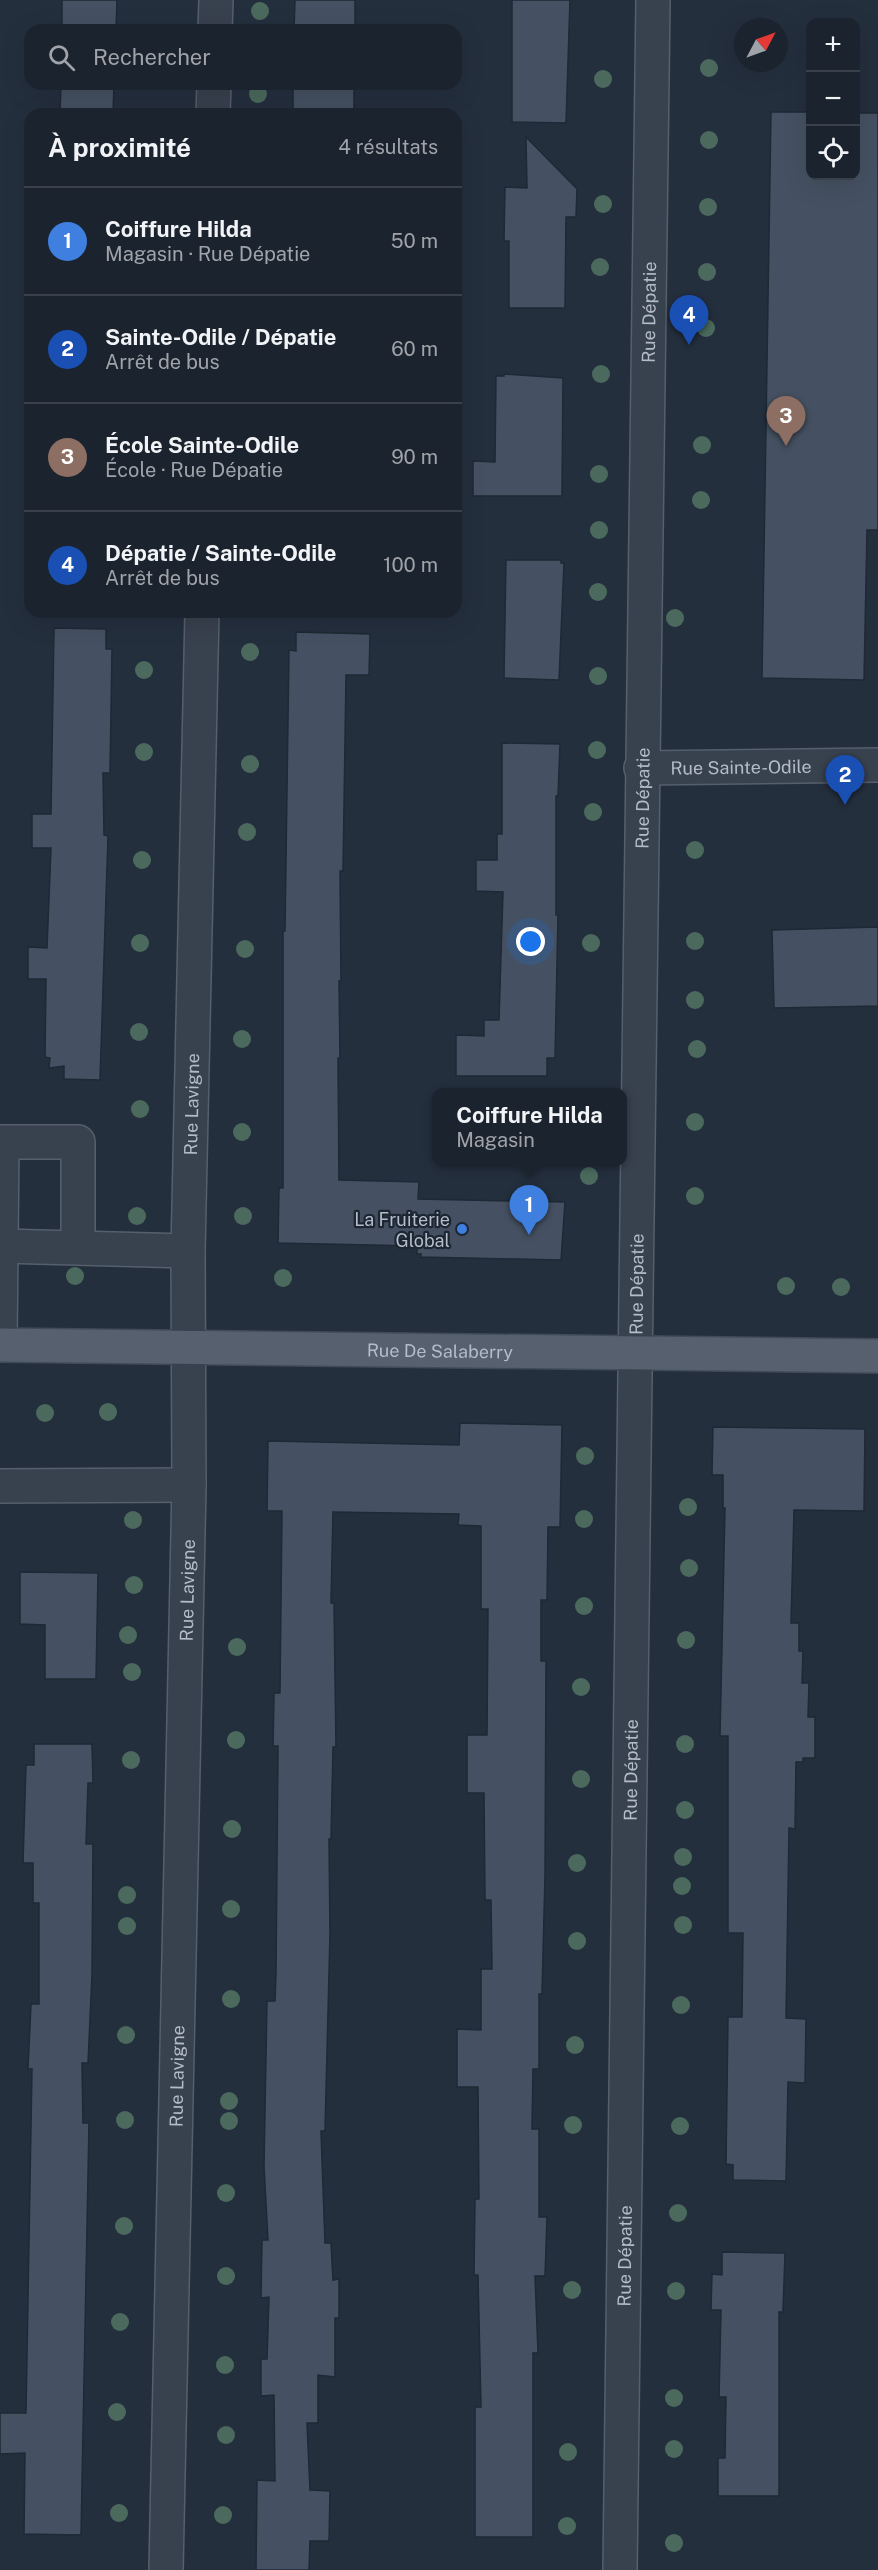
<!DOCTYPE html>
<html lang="fr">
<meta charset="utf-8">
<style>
:root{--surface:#1b232e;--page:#242b36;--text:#f1f3f6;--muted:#a0a4aa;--line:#39404a;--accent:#0b8043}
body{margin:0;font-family:"Public Sans",sans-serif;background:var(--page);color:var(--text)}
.controls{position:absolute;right:18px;top:18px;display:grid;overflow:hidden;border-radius:12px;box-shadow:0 6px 24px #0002}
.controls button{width:54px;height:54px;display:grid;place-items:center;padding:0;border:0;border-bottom:2px solid var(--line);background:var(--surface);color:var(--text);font:30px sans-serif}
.compass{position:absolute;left:734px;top:18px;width:54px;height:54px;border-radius:50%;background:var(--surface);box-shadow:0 6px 24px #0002;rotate:49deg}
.you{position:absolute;left:531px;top:942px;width:21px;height:21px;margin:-15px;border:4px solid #fff;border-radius:50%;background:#1a73e8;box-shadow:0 0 0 9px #1a73e833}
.badge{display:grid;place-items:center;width:39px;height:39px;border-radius:50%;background:var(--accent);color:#fff;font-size:20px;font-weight:700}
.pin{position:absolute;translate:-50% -50px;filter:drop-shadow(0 2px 3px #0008)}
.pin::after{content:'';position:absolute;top:32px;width:21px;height:18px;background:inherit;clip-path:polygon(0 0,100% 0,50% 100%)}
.popup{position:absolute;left:432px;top:1088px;width:195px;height:78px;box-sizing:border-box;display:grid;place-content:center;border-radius:12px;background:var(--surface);filter:drop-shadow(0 2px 4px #0005);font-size:20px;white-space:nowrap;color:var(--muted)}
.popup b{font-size:22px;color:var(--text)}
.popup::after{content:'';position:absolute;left:50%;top:100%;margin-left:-12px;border:12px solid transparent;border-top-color:var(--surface)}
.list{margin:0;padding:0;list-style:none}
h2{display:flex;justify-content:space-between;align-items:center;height:78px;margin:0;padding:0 24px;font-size:26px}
h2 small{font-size:20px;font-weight:400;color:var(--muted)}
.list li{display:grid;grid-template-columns:39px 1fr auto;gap:18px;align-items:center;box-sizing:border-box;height:108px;padding:0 24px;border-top:2px solid var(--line)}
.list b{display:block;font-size:22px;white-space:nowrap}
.list p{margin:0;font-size:20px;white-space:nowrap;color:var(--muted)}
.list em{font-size:20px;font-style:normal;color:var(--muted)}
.icon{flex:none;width:33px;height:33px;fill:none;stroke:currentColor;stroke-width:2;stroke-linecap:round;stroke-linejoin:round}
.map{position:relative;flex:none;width:878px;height:2570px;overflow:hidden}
.search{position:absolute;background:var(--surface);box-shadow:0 6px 24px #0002;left:24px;top:24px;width:438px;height:66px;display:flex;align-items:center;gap:15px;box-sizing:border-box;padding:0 21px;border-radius:18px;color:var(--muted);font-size:22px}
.panel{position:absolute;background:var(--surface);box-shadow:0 6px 24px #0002;left:24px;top:108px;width:438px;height:510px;border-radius:18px}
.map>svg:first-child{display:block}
</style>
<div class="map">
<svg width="878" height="2570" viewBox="0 0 878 2570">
<rect width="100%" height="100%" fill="#242f3e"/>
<path fill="#455162" stroke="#1f2835" stroke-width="1.5" d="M62,0h55l-1,30h-54z
M295,0h60v30h-61z
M512,0h58l-4,123 -54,-1z
M61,84h53l-1,30h-53z
M293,84h61v30h-61z
M771,112h39v64h45v-63h23v417h-11l-3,150 -102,-2z
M526,137l51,52 -1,28h-10l-1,91h-56v-67h-5l1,-54 22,1z
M504,374l59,4 -1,118h-89v-35l22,1 1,-86h8z
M506,560h55v3h3l-5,117 -55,-2z
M54,628l52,1v20h6l-2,124h-7l1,62 4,1 -8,244 -36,-1v-13l-15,2 1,-10 -5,-1 1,-78h-18v-32l19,1 4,-100h-19v-34h19z
M296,632l74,2 -1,41h-23l-3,196h-3l1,110h-2l1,77h-2l1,122 80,2 -1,17 147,3 -4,58 -140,-3v-3h-4v-8l-139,-3 1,-55h4v-257h2l4,-281 7,1z
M502,743l58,1 -2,52h-2v119h2l-3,143h-8v18h-91v-41l28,1v-16h15l4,-128 -27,-1v-31h21v-26h5z
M878,927v79l-104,2 -2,-78z
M460,1423l102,2 -2,102h-12l-1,73h-6v61h5l-1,214 -3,119h-3v75h-6l-1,60h7v88h8l-2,59h-10l3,77h-5v184h-58v-130h6l-3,-132h-4l1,-76h4l-1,-112h-21v-58l24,1v-61h11l-1,-69h-6l-1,-107h-17v-58h20l1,-126h-7v-83l-23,-1 1,-11 -126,-2 -2,91h3l2,144h-3l-2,92h-2l1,94 -5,198h-4l4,112h6l2,37 6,-1v39h-4v59l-17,-2v48h-11l3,67 20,1 -1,50h-19l-1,29h-53l1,-90 18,1 -1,-86 -13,1v-37h6l2,-62 -8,1 1,-58h6l-4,-74 3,-165h8l1,-27 2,-228h-5l1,-53h6l2,-182h-15l1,-70 191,4z
M713,1427l152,2 -1,82 -70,-1 -3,113h8v28h4l-1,32h7l-1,34h7v41h-12v4h-7l-1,67 -6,-1 -3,190 20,1 -1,64 -17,-1 -2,99 -53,-1v-15l-7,-1 2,-147h14l1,-84h-15v-197h-8l5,-228h-2v-33h-11z
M20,1572l78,1 -2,106h-51v-54l-25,-1z
M34,1744h58l1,39h-5l-2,61h7l-1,131 -4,88h-6l1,60h6l-8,412 -57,-1 1,-81 -25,1v-41h26l6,-344h-4l3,-65h8v-101h-6v-40h-10l3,-98h8z
M722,2252l63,1 -2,59h-4v184h-61v-38h7l1,-61h-7l2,-87h-10l1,-36 10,1z"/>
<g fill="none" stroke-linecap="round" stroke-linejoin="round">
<g stroke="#565f6c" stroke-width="36">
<g id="minor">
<path d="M215,30l1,-30"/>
<path d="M213,114l1,-30"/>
<path id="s1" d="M641,768l237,-3"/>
<path d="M1,1246l187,5"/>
<path d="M0,1345l2,-203h76v105"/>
<path d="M0,1486l189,-1"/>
<path id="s2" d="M166,2570l23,-1085 -1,-234 14,-639"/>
<path id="s3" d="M620,2570c12,-857 20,-1713 33,-2570"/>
</g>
</g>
<g stroke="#414a57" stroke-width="36">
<g id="major">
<path id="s4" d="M0,1345l878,11"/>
</g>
</g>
<use href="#minor" stroke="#38414e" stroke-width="33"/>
<use href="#major" stroke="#56606e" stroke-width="33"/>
</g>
<g fill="#4b6a5d">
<circle cx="260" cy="11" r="9"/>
<circle cx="709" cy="68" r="9"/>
<circle cx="603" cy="79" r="9"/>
<circle cx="258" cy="94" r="9"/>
<circle cx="709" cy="140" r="9"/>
<circle cx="603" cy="204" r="9"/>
<circle cx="708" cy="207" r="9"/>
<circle cx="600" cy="267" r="9"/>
<circle cx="707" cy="272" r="9"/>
<circle cx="706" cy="328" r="9"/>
<circle cx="601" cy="374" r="9"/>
<circle cx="702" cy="445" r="9"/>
<circle cx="599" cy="474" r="9"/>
<circle cx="701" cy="500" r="9"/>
<circle cx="599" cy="530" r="9"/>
<circle cx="598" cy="592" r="9"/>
<circle cx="675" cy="618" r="9"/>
<circle cx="250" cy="652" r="9"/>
<circle cx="144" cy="670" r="9"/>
<circle cx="598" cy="676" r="9"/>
<circle cx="597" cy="750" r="9"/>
<circle cx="144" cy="752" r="9"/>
<circle cx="250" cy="764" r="9"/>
<circle cx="593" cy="812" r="9"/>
<circle cx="247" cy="832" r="9"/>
<circle cx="695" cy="850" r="9"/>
<circle cx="142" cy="860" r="9"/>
<circle cx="695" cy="941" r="9"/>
<circle cx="140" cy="943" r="9"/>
<circle cx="591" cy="943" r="9"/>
<circle cx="245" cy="949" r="9"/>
<circle cx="695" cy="1000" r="9"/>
<circle cx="139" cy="1032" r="9"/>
<circle cx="242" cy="1039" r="9"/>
<circle cx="697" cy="1049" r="9"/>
<circle cx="140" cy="1109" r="9"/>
<circle cx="695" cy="1122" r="9"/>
<circle cx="242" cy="1132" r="9"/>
<circle cx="589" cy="1176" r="9"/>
<circle cx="695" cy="1196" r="9"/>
<circle cx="137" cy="1216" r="9"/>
<circle cx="243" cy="1216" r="9"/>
<circle cx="75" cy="1276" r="9"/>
<circle cx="283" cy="1278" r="9"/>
<circle cx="786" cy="1286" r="9"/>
<circle cx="841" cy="1287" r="9"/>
<circle cx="108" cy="1412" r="9"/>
<circle cx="45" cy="1413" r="9"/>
<circle cx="585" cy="1456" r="9"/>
<circle cx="688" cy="1507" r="9"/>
<circle cx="584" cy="1519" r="9"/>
<circle cx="133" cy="1520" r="9"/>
<circle cx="689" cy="1568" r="9"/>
<circle cx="134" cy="1585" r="9"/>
<circle cx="584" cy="1606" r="9"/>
<circle cx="128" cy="1635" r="9"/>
<circle cx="686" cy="1640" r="9"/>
<circle cx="237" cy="1647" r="9"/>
<circle cx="132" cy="1672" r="9"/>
<circle cx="581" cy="1687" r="9"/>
<circle cx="236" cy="1740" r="9"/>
<circle cx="685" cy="1744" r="9"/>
<circle cx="131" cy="1760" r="9"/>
<circle cx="581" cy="1779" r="9"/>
<circle cx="685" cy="1810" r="9"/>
<circle cx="232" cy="1829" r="9"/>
<circle cx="683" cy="1857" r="9"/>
<circle cx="577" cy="1863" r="9"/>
<circle cx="682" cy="1886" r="9"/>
<circle cx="127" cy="1895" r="9"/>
<circle cx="231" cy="1909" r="9"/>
<circle cx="683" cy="1925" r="9"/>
<circle cx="127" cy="1926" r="9"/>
<circle cx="577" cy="1941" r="9"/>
<circle cx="231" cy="1999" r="9"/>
<circle cx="681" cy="2005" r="9"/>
<circle cx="126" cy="2035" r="9"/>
<circle cx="575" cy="2045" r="9"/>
<circle cx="229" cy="2101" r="9"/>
<circle cx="125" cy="2120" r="9"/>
<circle cx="229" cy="2121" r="9"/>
<circle cx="573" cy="2125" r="9"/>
<circle cx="680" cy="2126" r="9"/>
<circle cx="226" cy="2193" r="9"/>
<circle cx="678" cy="2213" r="9"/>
<circle cx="124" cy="2226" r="9"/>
<circle cx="226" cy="2276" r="9"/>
<circle cx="572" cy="2290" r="9"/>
<circle cx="676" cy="2291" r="9"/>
<circle cx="120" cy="2322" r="9"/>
<circle cx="225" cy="2365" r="9"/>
<circle cx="674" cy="2398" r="9"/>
<circle cx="117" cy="2412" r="9"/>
<circle cx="226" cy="2435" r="9"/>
<circle cx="674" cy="2449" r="9"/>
<circle cx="568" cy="2452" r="9"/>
<circle cx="119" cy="2513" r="9"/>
<circle cx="223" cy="2515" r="9"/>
<circle cx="567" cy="2526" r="9"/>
<circle cx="674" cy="2543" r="9"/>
</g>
<circle fill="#3f7fe0" stroke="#1d2633" stroke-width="2" cx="462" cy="1229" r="6"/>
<g text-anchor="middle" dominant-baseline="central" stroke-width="4.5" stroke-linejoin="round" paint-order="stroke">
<g font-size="18" fill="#b4bcc9" stroke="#1d2633">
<text stroke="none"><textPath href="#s3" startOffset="2258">Rue Dépatie</textPath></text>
<text stroke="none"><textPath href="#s1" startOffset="100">Rue Sainte-Odile</textPath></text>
<text stroke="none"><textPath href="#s3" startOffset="1772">Rue Dépatie</textPath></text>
<text stroke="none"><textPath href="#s2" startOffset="1466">Rue Lavigne</textPath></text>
<text stroke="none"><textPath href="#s3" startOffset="1286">Rue Dépatie</textPath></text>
<text stroke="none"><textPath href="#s4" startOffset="440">Rue De Salaberry</textPath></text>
<text stroke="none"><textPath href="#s2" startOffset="980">Rue Lavigne</textPath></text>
<text stroke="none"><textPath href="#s3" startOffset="800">Rue Dépatie</textPath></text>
<text stroke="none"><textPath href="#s2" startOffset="494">Rue Lavigne</textPath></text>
<text stroke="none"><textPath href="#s3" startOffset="314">Rue Dépatie</textPath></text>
</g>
<g font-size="18" fill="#b4bcc9" stroke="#1d2633" text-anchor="end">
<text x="450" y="1219">La Fruiterie<tspan x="450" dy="21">Global</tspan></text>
</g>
</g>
</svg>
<div class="controls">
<button>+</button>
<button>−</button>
<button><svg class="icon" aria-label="locate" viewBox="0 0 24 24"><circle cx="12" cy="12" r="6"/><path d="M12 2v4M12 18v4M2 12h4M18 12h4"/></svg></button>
</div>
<svg class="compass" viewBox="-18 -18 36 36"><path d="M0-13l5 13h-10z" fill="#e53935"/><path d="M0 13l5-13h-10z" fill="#a0a4aa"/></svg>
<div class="you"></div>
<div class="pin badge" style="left:529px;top:1235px;background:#3f7fe0">1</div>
<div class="popup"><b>Coiffure Hilda</b>Magasin</div>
<div class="pin badge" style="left:845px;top:805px;background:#1a4fb4">2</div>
<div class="pin badge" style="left:786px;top:446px;background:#8d6e63">3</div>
<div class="pin badge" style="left:689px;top:345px;background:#1a4fb4">4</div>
<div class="search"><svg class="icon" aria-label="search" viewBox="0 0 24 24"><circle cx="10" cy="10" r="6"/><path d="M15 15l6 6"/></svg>Rechercher</div>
<section class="panel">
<h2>À proximité<small>4 résultats</small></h2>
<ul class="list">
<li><span class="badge" style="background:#3f7fe0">1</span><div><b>Coiffure Hilda</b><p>Magasin · Rue Dépatie</p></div><em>50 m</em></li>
<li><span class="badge" style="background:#1a4fb4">2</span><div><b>Sainte-Odile / Dépatie</b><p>Arrêt de bus</p></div><em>60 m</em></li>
<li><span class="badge" style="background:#8d6e63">3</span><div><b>École Sainte-Odile</b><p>École · Rue Dépatie</p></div><em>90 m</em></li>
<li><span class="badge" style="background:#1a4fb4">4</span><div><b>Dépatie / Sainte-Odile</b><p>Arrêt de bus</p></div><em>100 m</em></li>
</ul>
</section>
</div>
